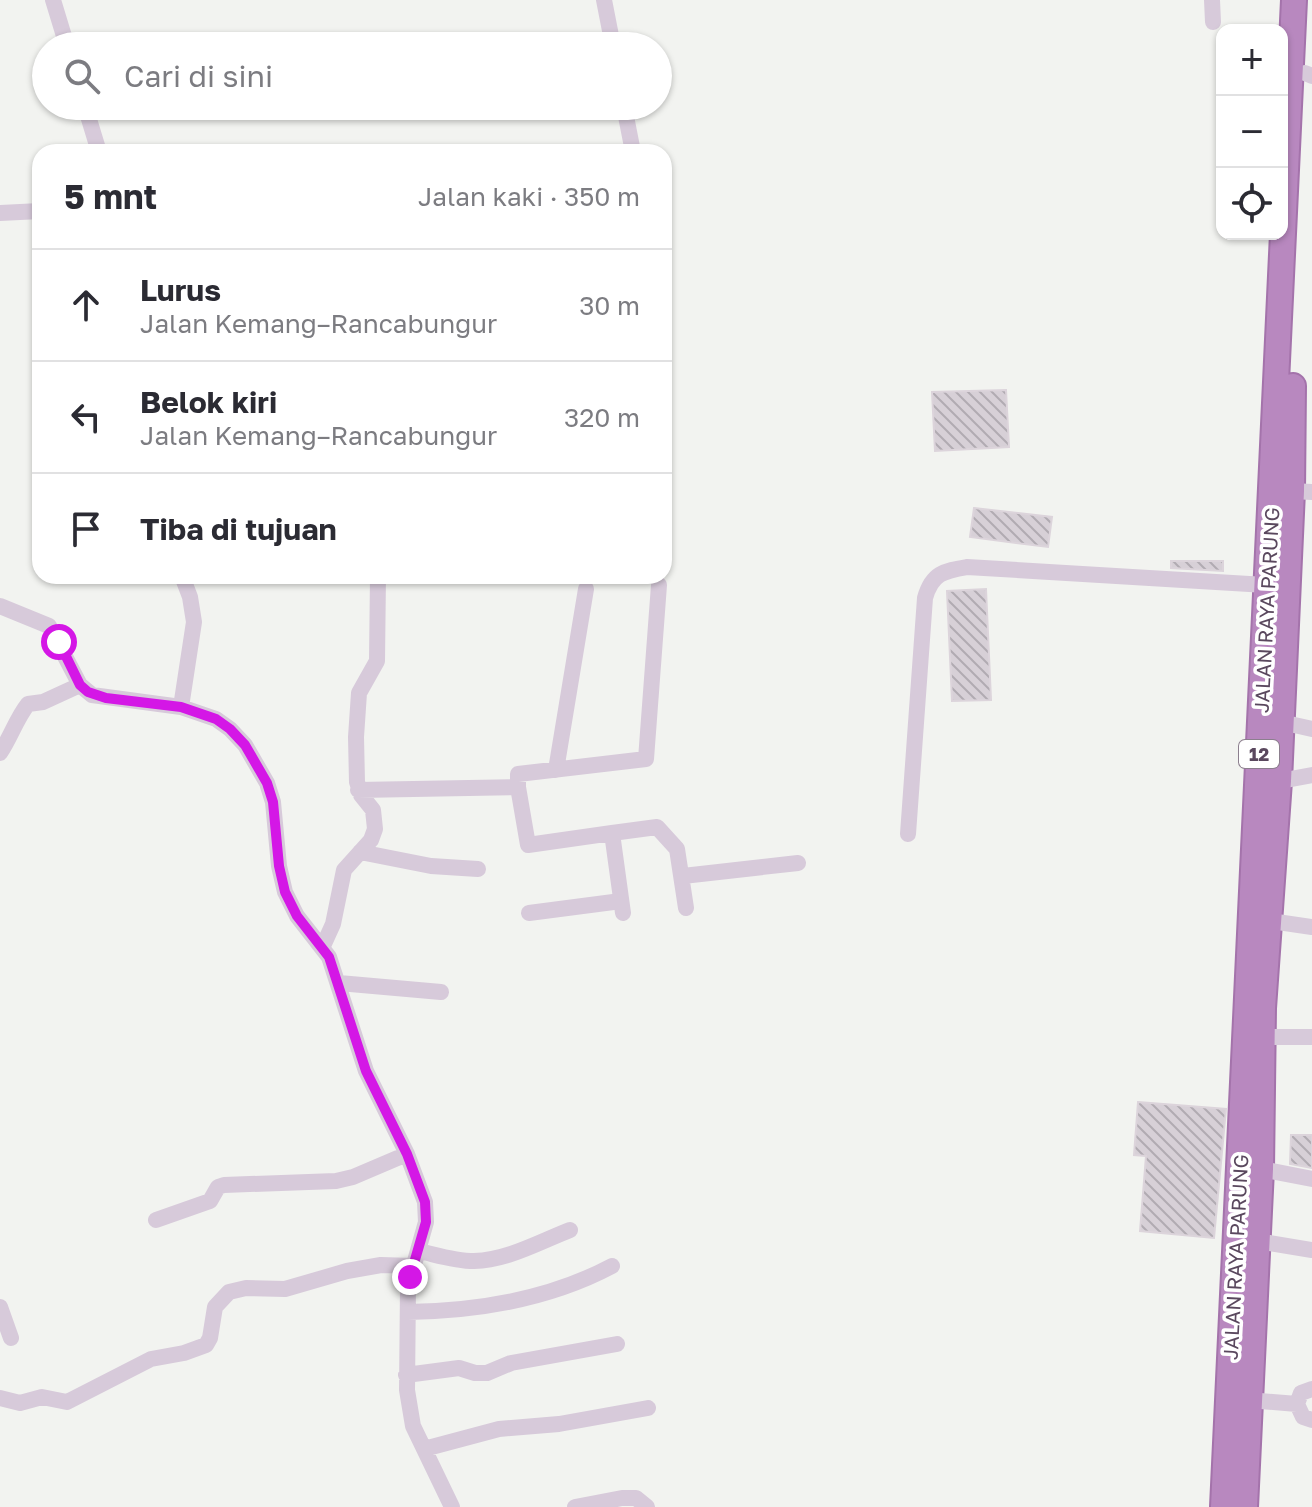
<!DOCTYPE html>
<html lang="id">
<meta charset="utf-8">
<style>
:root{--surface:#fff;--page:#f2f2f3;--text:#2b2b33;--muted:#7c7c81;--line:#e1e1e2}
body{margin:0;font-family:"Golos Text",sans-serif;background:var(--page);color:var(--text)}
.controls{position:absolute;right:24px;top:24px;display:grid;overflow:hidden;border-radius:16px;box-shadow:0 2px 6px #0004}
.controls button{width:72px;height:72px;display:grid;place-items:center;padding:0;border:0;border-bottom:2px solid var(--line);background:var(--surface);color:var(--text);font:40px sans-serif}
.stop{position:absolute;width:24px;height:24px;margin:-18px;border:6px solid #d417e6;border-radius:50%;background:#fff}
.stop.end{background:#d417e6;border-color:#fff;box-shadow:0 2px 8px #0008}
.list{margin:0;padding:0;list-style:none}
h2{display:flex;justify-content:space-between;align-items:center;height:104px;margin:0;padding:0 32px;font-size:34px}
h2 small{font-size:26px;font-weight:400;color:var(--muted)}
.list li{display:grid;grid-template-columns:52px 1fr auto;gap:24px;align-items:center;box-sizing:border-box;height:112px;padding:0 32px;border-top:2px solid var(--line)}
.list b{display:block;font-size:30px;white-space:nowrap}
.list p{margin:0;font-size:26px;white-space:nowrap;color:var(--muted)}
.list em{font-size:26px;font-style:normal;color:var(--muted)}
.icon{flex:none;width:44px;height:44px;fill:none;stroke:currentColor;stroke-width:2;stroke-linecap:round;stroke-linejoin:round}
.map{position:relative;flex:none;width:1312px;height:1507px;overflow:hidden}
.search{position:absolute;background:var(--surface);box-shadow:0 2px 6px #0004;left:32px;top:32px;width:640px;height:88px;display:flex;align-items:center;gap:20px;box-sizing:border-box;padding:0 28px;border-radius:44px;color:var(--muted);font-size:30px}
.panel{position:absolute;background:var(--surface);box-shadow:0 2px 6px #0004;left:32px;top:144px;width:640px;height:440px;border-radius:24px}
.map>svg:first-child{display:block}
</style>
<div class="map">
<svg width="1312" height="1507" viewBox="0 0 1312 1507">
<defs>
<pattern id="building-back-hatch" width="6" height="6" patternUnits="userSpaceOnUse" patternTransform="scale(2)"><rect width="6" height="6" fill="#d7d0d7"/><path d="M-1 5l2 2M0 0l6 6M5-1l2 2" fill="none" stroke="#b1abb2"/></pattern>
</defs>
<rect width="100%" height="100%" fill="#f2f3f0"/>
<path fill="url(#building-back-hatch)" stroke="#dcd4db" stroke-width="2" d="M1006,390l3,57 -74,4 -3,-59z
M974,508l78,9 -4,30 -78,-10z
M1171,561h52v10l-52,-3z
M986,589l5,111 -39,1 -5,-110z
M1138,1102l88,7 -12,129 -74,-7 6,-75 -12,-1z
M1291,1135h21v33l-22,-4z"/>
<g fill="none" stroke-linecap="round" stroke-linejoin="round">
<g stroke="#a473ab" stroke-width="28">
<path id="highway" d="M1223,1507l71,-1507
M1245,1507l16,-338 2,-161 16,-227 13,-290 1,-105"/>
</g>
<path stroke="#d7cada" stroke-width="16" d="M53,0l14,46
M604,0l9,46
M1212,0l1,22
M1305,73l7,3
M85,106l14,46
M624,106l9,46
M0,213l40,-2
M1292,491l20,1
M0,606l49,20 31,59 12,10 89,12 35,12 14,10 15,16 22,38 6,19 6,64 6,26 12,24 32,41 37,114 41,83 18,48 1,20 -18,64 -1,104 6,36 39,81
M181,707l13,-85 -4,-25 -8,-21
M1281,722l31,7
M0,753c11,-16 16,-34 28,-49l15,-2 37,-17
M556,770l30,-181
M1270,783l42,-8
M518,787v-13l128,-15 13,-174
M358,790l160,-3 10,58 84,-12 11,80
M612,833l45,-6 20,22 9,59
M908,834l17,-236c7,-25 19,-27 42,-31l299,18
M360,852l71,14 47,3
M683,876l115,-13
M529,913l92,-12
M1270,921l42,6
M323,946l10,-22 11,-54 27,-30 4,-11 -2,-19 -12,-15 -4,-13 -1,-45 3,-44 18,-32 1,-85
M339,983l102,9
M1263,1037h49
M1261,1169l51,10
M156,1220l54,-19 8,-14 6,-2 112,-4 17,-4 54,-23
M1257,1241l55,9
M419,1251c18,4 36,10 55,10 34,-1 65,-19 96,-31
M0,1307l11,31
M408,1312c70,-1 142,-13 204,-46
M406,1375l53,-7 16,5h12l24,-10 106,-19
M1312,1389l-11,4 -4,11 6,13 9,3
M0,1398l20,5 22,-6 25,5 84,-43 33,-6 22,-8 4,-7 5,-31 14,-15 17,-4 39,1 62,-18 34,-6 32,1
M1249,1400l48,4
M424,1449l75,-20 60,-5 89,-16
M575,1507l47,-9h14l11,9"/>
<use href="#highway" stroke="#b888bf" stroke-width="24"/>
</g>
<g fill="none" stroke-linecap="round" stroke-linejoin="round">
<path stroke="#d417e6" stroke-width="10" d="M59,642l21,43 8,7 18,6 75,9 35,12 14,10 15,16 22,38 6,19 6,64 6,26 12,24 32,41 37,114 41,83 18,48 1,20 -16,55"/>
</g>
<g text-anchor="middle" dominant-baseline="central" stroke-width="7" stroke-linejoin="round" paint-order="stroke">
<rect fill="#fff" stroke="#8c7f8e" stroke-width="2" x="1239" y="740" width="40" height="28" rx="6"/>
<g font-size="18" font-weight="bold" fill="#5a485e">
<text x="1259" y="754">12</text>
</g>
<g font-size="20" fill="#5a485e" stroke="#fff">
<text transform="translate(1266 610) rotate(-87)">JALAN RAYA PARUNG</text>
<text transform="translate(1235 1257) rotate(-87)">JALAN RAYA PARUNG</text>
</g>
</g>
</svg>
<div class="controls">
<button>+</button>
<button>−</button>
<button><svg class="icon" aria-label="locate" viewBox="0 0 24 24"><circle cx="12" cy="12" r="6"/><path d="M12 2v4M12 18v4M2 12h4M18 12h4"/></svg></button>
</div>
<div class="stop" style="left:59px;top:642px"></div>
<div class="stop end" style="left:410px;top:1277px"></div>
<div class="search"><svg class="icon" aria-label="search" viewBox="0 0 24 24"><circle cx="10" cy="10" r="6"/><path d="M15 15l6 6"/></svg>Cari di sini</div>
<section class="panel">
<h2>5 mnt<small>Jalan kaki · 350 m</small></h2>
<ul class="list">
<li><svg class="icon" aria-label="ahead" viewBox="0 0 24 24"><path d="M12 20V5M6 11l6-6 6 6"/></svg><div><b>Lurus</b><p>Jalan Kemang–Rancabungur</p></div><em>30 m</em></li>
<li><svg class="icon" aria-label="left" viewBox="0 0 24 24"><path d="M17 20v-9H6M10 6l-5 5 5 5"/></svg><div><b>Belok kiri</b><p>Jalan Kemang–Rancabungur</p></div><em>320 m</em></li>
<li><svg class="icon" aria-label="arrive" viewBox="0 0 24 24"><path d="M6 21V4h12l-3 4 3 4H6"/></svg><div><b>Tiba di tujuan</b></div></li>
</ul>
</section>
</div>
